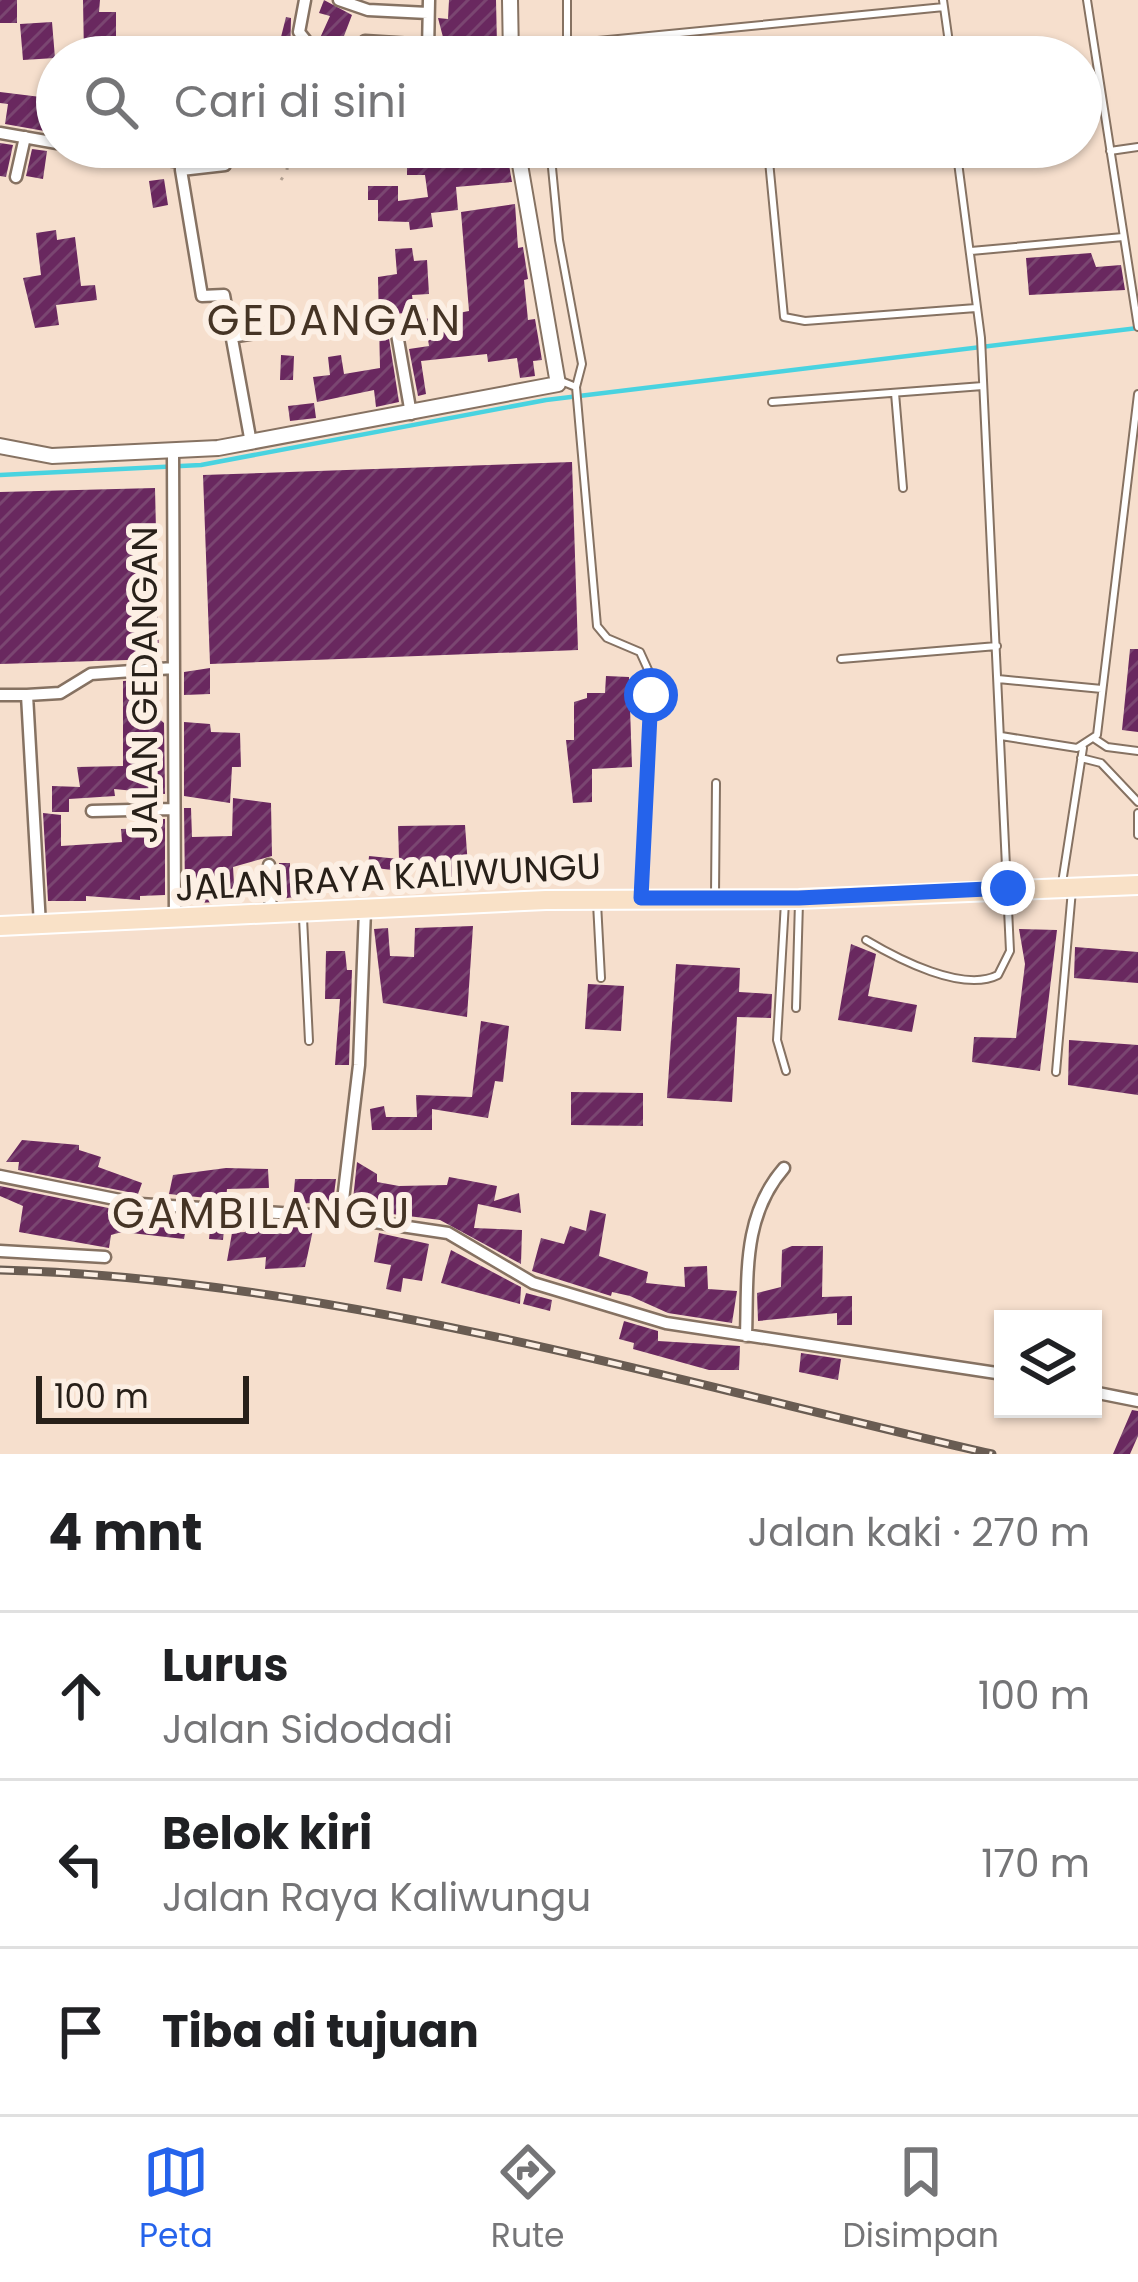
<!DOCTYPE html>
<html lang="id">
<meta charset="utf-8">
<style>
:root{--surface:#fff;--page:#f6f6f6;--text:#202124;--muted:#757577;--line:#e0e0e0;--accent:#2563eb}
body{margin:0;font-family:Poppins,sans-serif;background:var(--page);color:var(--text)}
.controls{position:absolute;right:36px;bottom:36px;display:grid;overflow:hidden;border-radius:0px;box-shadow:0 3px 9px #0004}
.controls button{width:108px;height:108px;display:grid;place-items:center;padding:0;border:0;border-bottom:3px solid var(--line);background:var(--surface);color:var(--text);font:60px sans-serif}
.scale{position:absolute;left:36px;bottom:30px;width:213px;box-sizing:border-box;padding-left:12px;border:6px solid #282019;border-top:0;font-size:33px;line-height:42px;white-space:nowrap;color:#282019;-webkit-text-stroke:9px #fcefe4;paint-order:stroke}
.stop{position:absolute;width:36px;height:36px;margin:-27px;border:9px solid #2563eb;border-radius:50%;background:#fff}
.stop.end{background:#2563eb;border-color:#fff;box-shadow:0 3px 12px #0008}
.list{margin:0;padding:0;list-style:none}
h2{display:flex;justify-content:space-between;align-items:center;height:156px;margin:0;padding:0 48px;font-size:51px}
h2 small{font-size:39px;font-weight:400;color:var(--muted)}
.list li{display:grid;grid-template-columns:78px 1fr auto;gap:36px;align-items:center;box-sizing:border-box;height:168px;padding:0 48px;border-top:3px solid var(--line)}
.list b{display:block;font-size:45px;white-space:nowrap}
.list p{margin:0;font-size:39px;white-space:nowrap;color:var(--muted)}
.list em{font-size:39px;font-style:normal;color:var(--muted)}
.icon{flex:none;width:66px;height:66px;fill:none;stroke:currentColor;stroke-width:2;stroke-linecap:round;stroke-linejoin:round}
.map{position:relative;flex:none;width:1138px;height:1454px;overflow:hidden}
.search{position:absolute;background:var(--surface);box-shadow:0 3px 9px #0004;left:36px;right:36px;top:36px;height:132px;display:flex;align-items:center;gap:30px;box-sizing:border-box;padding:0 42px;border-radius:66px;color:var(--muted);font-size:45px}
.sheet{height:660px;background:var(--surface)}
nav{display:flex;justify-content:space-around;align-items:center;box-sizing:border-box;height:168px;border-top:3px solid var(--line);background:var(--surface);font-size:33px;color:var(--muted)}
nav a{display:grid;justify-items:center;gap:6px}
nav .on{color:var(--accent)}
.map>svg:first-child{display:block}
</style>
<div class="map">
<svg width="1138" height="1454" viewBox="0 0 1138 1454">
<defs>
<pattern id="building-hatch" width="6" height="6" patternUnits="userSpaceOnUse" patternTransform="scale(3)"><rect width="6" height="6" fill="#69285f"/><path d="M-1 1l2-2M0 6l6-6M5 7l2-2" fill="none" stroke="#7a4671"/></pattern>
</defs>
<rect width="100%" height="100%" fill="#f6dfcd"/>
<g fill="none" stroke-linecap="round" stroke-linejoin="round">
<path stroke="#49d3e0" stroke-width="4.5" d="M0,475l201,-10 345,-65 592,-72"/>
</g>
<path fill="url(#building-hatch)" d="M0,0h17v23h-17z
M83,0h17l-1,12h17v45l-32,-2z
M324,0l28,15 -16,42 -16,-19 10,-22 -11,-3z
M449,0h47l1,45 -53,-4 -6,-23 10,1z
M286,17l5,1 -1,39h-14z
M52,22l3,36 -32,2 -3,-36z
M0,92l57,7 -7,33 -45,-8 3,-20 -8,-1z
M0,143l13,2 -7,32 -6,-1z
M276,147h68l-4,18 -65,-12z
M407,147h72v6l27,-5 6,34 -56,5 2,23 -27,3 2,14 -23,3 -1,-8 -31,-1v-21h-10v-14h30v15l30,-4 -3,-22h-18z
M32,149l15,2 -4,28 -17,-3z
M164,179l4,26 -15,3 -4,-27z
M515,204l3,44 5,-1 5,32 -4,1 4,40 7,-1 7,41 -9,1 2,15 -15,2 -3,-20 -29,4 -1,-8 -66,7 5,33 -8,2 -9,-47 20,-3 -4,-27 44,-8 -8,-99z
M56,230l1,10 18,-3 6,49 14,-1 2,15 -41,5 3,20 -24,3 -12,-50 18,-3 -5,-42z
M412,248l2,13 13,-1 2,34 -17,1 2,17 -19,2 2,8 -9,10 11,70 -23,5 -2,-17 -57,12 -4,-25 17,-2 -2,-18 13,-2 3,19 36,-6 -2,-91 19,-3 -2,-25z
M1091,253l5,14 25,-2 4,25 -96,5 -3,-37z
M281,355l13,1 -1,24h-13z
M314,403l2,15 -26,3 -2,-15z
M572,462l6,188 -368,14 -7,-189z
M155,488l4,171 -159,5v-172z
M1130,649h8v83l-16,-2z
M210,668v26l-26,1v-23z
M606,676l23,1 3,90 -40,2v33l-19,1 -7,-63h8v-38l13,-4v-5h18z
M140,680l1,16 13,-1 2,21 8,7 1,71 -51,-5 1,7 -46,3v13h-17v-26l28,1 -3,-20 46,-1v-85z
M184,722l26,2 1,8 29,1 1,34h-9l-2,36 -46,-7z
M233,798l38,5 1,53 -39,11 2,34 -37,2v-13l-13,1 -1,-83h7l1,29 40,-1z
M43,813l18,2v31l61,-4 -1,-13 30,-1 -1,-9h15v76l-25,1v4l-54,-4v5h-38z
M465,825l4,55 -27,1v-19h-36l-2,24 -13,-1 1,-15 -24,-3 1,-11 30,3 -1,-33z
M279,863h11v17l11,-1 1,17 -22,3z
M473,926l-6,91 -84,-14 -9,-74 14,-1 2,28 24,1 1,-29z
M1019,929l38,1 -17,141 -68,-9 2,-25 42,1 9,-74z
M851,944l25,10 -8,42 49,9 -5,27 -74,-12z
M1075,947l63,5v31l-64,-5z
M326,951h19l2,19h5l-3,95h-14l5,-66h-15z
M676,964l64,4 -1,24 33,2 -1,24 -34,-1 -5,85 -65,-4z
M588,984l36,2 -3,45 -36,-2z
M481,1021l28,5 -6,56 -8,-1 -7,37 -56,-9v21h-60l-2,-21 14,-3 2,11h31l-1,-22 56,2z
M1069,1040l69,5v50l-70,-10z
M571,1092l72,1v33l-72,-1z
M22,1140l57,5v5l22,7 -3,10 44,16 -4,11 -120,-24 1,-8h-13z
M357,1162l20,12v8l22,4 48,-1 2,-8 48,9 -3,15 25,-8 2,20 -43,-9 -4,24 48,2 -1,34 -81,-44 -88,-11z
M226,1168l42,1 1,19 -42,1 -1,11 -57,-6 4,-19z
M295,1179h41l-3,23 -40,2z
M0,1186l138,28 87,5 -2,21 -14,-1 1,-10 -24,-1 -2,11 -62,-7 -11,3 -2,13 -90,-16 4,-26 -23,-10z
M590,1210l16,4 -7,42 49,16 -2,11 39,4 -1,-20 23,-1 1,23 29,2 -5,32 -64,-10 -38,-17 -18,-4 -1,4 -79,-25 9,-33 23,6 6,-18 16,5z
M246,1221l68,4 -9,42 -40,2 1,-12 -39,4 5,-28 13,-1z
M379,1233l50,11 -7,37 -19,-3 -2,14 -15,-3 5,-24 -17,-3z
M792,1246h31l-1,51 30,-1v29h-15v-12l-79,8 -1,-28 24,-6 1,-37z
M451,1250l70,37 -1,17 -79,-21z
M526,1293l26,7 -2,11 -27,-7z
M624,1321l34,10v10l82,5 -1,24h-30l-76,-21 1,-6 -15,-4z
M801,1353l40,6 -3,21 -39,-8z
M1132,1410l6,1v25l-8,18h-17z"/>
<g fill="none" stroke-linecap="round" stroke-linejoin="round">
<g stroke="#867262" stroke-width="10">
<path id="service" d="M567,0v44
M943,0l8,57
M1087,0l51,327
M547,57l20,-13 377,-37
M550,147l9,93 23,124 -6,23
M885,147l-116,14 15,156 21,4 171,-13
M1110,151l28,-4
M971,251l152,-14
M561,381l15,6 21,239 10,12 33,14 10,22 -9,221
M895,393l8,95
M772,402l211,-16
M841,659l156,-13
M998,679l104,10
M1001,736l76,12 20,-13 41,-341
M1095,739l12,8 31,4
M1081,758l20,5 37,39
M1138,813v22
M1062,883l21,-135
M715,895l1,-112
M785,902l-8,138 9,31
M597,903l4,75
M303,918l6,123
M866,940c32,19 97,53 132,35l12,-24 -29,-613 -25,-191
M796,1008l3,-106
M1056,1072l16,-182"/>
</g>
<g stroke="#867262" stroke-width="15">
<path id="minor" d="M305,0l-6,32 20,25
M339,0l29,10 60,3
M429,0l-1,52 12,5
M365,41l63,4
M0,133l57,10
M75,147l106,15v8l44,-5
M181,170l21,126 22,-1 27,148
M16,177l9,-40
M397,334l14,80
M231,337l24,-4
M173,452l2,467
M0,695h27l13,230
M27,695l33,-2 31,-19 82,-6
M92,811l79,-2
M269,865l2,50
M0,1176l140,28 201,13 107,16 85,50 133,40 337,51
M341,1217l18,-152 6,-155
M0,1251l105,6
M746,1336c2,-61 -4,-120 38,-168
M1093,1392l45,9"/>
</g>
<g stroke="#867262" stroke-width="18">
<path id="tertiary" d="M510,0l1,57
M0,446l52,10 166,-8 340,-64 -41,-237"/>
</g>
<g stroke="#fff" stroke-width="22">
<path id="primary" d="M0,926l546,-26 253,-1 339,-14"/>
</g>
<path stroke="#b4a293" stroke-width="3" stroke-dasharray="3 9" stroke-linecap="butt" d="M281,180l6,-9 1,-24"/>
<use href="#service" stroke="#fff" stroke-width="6"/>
<use href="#minor" stroke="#fff" stroke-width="10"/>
<use href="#tertiary" stroke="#fff" stroke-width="14"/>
<use href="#primary" stroke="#f9e1c7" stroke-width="18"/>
<g stroke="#695c52" stroke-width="9">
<path id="rail" d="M0,1270c328,8 673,111 992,184"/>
</g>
<use href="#rail" stroke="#fcefe4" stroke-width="4.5" stroke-dasharray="14" stroke-linecap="butt"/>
</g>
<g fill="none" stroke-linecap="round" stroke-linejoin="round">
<path stroke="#2563eb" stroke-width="15" d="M651,695l-10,203h158l209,-10"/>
</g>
<g text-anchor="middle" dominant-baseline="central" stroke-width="12" stroke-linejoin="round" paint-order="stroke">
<g font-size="36" fill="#282019" stroke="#fcefe4">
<text transform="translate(144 685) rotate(-90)">JALAN GEDANGAN</text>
<text transform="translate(388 877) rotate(-3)">JALAN RAYA KALIWUNGU</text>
</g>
<g font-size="42" letter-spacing="3" fill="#453425" stroke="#fcefe4">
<text x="335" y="320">GEDANGAN</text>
<text x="262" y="1213">GAMBILANGU</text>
</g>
</g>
</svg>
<div class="controls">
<button><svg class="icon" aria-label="layers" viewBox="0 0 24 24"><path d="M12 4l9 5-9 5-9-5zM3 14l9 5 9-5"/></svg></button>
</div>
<div class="scale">100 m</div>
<div class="stop" style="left:651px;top:695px"></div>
<div class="stop end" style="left:1008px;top:888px"></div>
<div class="search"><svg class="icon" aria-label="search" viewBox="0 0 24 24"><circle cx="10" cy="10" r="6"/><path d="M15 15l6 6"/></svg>Cari di sini</div>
</div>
<section class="sheet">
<h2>4 mnt<small>Jalan kaki · 270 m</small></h2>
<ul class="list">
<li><svg class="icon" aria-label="ahead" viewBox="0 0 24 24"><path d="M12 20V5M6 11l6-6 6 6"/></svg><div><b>Lurus</b><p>Jalan Sidodadi</p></div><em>100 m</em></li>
<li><svg class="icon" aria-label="left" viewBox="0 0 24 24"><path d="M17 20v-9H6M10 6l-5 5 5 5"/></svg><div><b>Belok kiri</b><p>Jalan Raya Kaliwungu</p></div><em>170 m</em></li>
<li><svg class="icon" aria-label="arrive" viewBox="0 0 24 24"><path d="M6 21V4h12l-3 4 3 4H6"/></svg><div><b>Tiba di tujuan</b></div></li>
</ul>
</section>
<nav>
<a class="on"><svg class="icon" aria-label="map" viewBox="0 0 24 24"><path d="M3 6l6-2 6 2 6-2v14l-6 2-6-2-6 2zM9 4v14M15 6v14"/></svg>Peta</a>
<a><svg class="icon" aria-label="directions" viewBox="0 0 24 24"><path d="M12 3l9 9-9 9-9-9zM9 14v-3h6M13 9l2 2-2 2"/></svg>Rute</a>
<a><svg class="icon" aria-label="saved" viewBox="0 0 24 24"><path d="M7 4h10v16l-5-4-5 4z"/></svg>Disimpan</a>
</nav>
